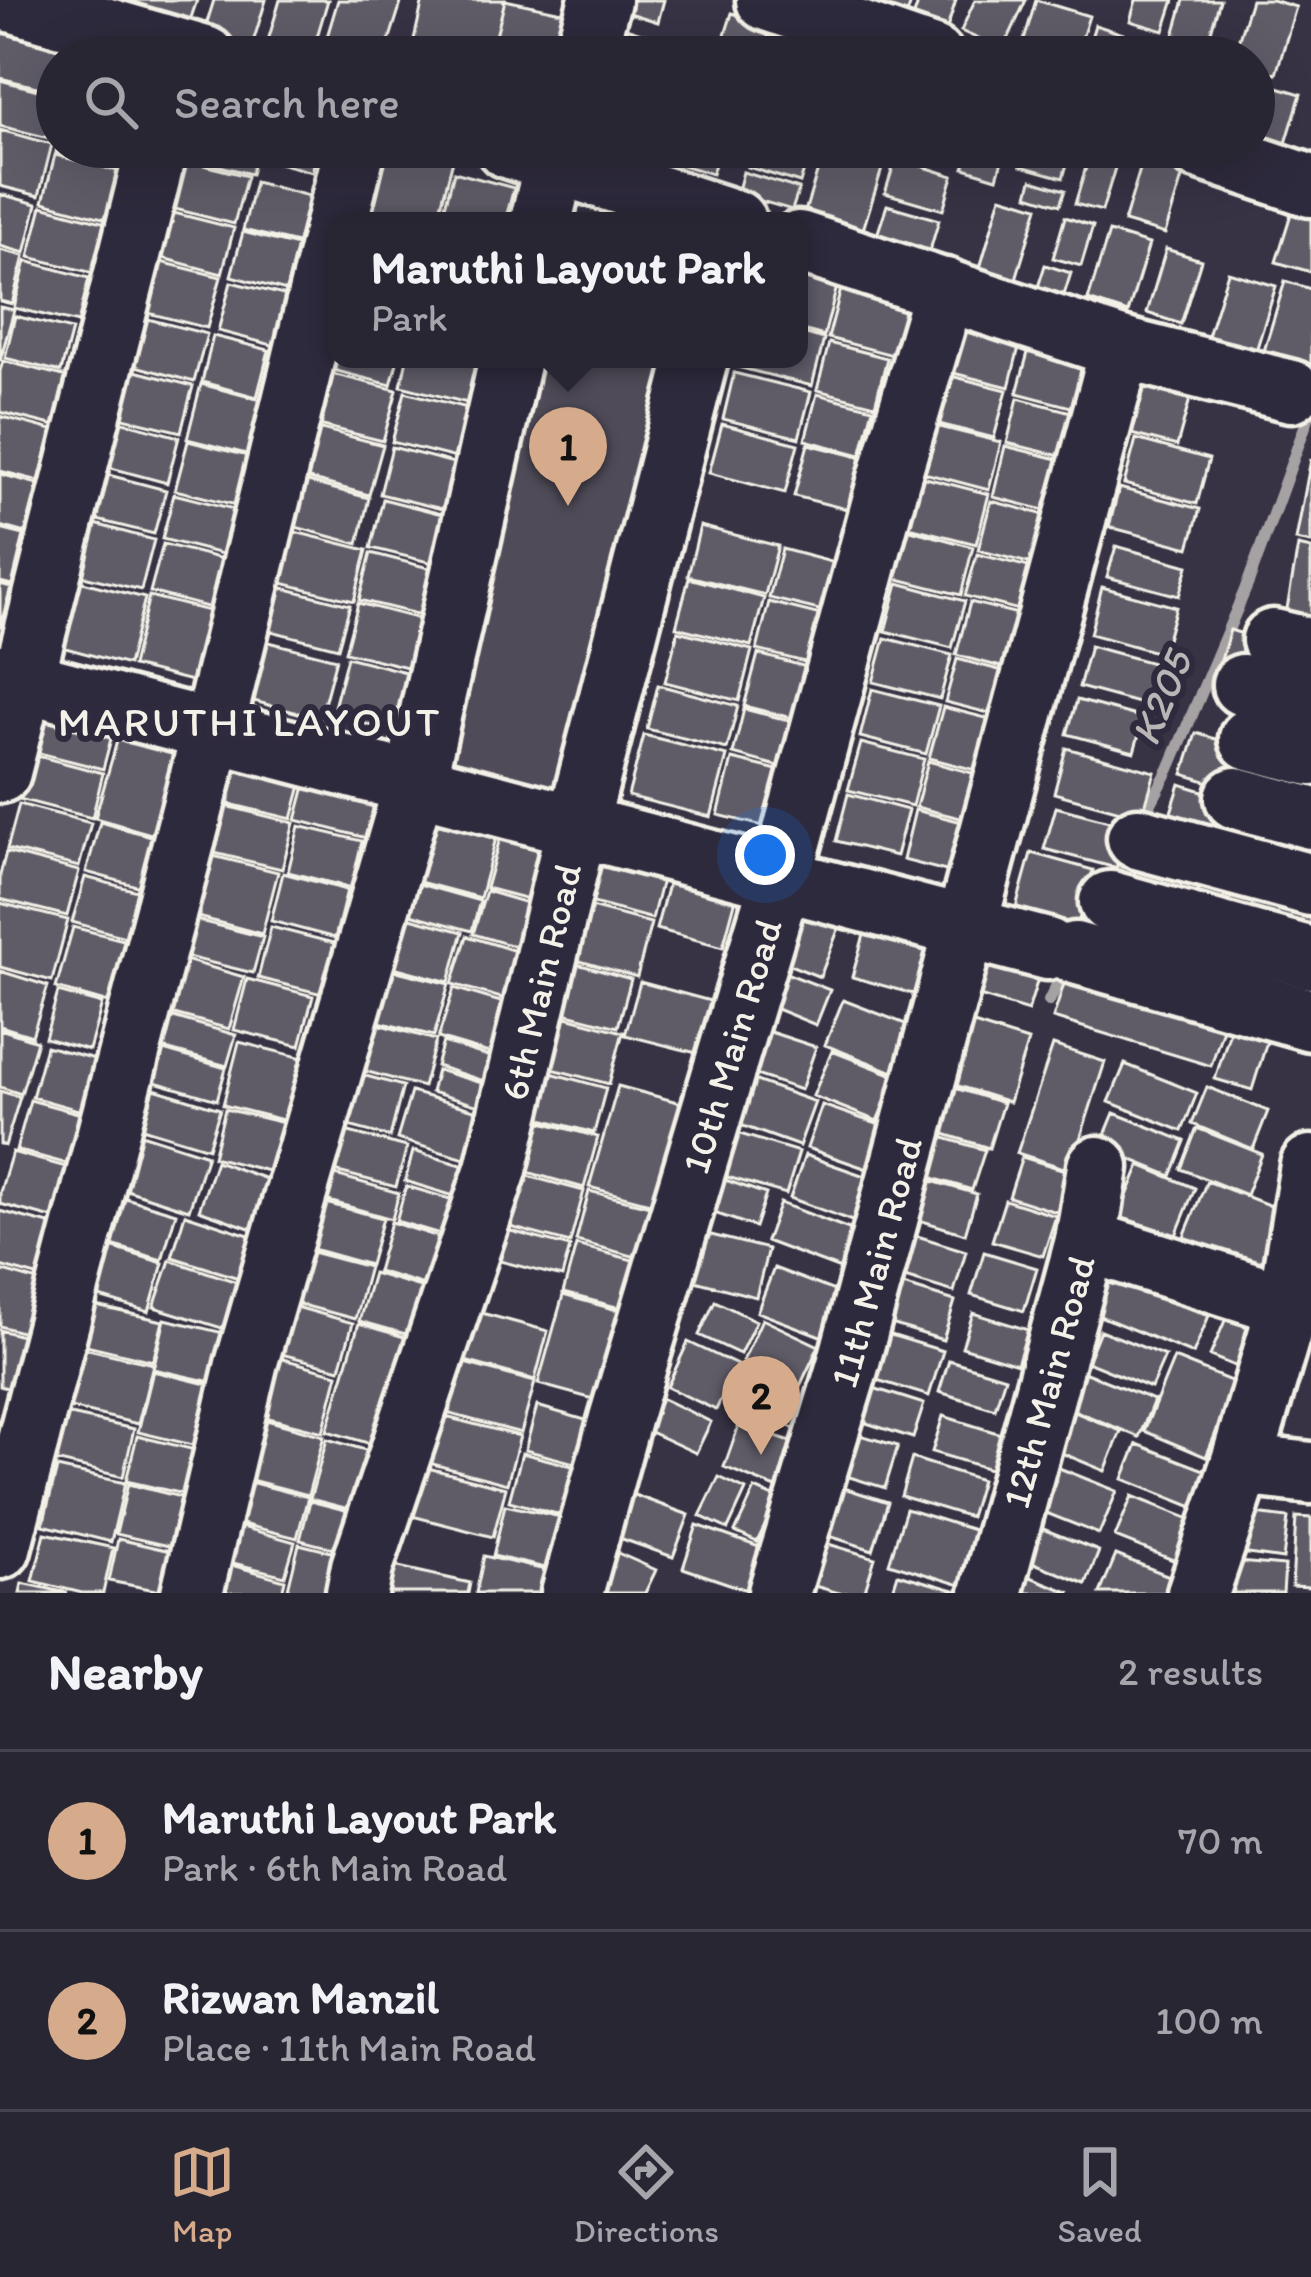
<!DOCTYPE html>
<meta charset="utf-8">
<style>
:root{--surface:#292633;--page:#312e3b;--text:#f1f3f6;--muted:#a5a5ac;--line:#45434e;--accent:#d6ab8b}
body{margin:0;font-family:Itim,sans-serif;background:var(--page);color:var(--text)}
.you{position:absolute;left:765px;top:855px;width:42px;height:42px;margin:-30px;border:9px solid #fff;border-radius:50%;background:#1a73e8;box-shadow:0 0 0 18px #1a73e833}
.badge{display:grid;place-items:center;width:78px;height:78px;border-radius:50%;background:var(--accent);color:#111;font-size:39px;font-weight:700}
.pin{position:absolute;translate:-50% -99px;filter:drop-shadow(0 3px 6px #0008)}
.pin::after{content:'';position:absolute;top:63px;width:42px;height:36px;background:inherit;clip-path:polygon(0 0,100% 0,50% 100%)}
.popup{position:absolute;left:328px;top:212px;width:480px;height:156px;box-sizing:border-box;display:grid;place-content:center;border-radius:24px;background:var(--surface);filter:drop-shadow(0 3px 9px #0005);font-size:39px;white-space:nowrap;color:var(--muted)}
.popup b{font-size:45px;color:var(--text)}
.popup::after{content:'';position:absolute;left:50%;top:100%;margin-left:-24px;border:24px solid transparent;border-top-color:var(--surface)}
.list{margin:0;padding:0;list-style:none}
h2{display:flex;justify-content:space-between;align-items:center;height:156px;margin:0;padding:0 48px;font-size:51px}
h2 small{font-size:39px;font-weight:400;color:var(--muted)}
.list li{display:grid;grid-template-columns:78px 1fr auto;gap:36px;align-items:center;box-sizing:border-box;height:180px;padding:0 48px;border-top:3px solid var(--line)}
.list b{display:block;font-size:45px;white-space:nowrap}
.list p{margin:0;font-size:39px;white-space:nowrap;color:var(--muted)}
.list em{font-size:39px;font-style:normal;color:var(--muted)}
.icon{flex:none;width:66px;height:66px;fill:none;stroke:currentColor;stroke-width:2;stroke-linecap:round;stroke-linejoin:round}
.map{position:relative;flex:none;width:1311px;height:1593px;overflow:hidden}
.search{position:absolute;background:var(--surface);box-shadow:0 12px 48px #0002;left:36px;right:36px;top:36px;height:132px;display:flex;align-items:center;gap:30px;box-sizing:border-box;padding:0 42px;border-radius:66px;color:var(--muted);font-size:45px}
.sheet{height:516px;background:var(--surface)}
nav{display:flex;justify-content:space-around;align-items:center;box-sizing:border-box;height:168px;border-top:3px solid var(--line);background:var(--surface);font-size:33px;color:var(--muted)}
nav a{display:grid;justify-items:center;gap:6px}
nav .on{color:var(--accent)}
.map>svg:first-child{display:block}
</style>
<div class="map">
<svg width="1311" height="1593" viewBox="0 0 1311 1593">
<rect width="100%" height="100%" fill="#373244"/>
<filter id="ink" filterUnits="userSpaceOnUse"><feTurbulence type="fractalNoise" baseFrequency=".00833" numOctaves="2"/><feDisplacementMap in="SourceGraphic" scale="24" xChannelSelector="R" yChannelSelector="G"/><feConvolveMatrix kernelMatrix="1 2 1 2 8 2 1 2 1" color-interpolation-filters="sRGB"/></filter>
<g filter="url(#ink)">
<path fill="#504b59" stroke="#a29ea0" stroke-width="3" d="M527,359h155l-110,446 -146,-36z"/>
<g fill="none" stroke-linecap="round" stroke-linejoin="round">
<path stroke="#a6a2a4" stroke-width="12" d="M1140,824l29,-55 79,-186 63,-173
M1107,888l21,-41
M1049,1001l18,-37"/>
</g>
<path fill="#5f5c67" stroke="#f4f1e8" stroke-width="3" d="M129,0h68l-9,27 -62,-18z
M214,0h52l-15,49 -48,-14z
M280,0h48l-17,57 -44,-13z
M338,0h64l-18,57h-63z
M423,0h82l-14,57h-81z
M505,0l61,13 -11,44 -61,-13z
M623,0h41l-6,22 -38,-12z
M867,0h45l-5,14z
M919,0h37l-16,51 -34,-11z
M975,0h51l-23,50 -42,-19z
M1036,0l53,16 -13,41h-57z
M1136,0h38l-10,31 -34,-10z
M1184,0h36l-13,45 -33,-10z
M1251,0h21l24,7 -20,67 -22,-7v-10h-21z
M732,13l40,12 -10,32h-44z
M5,22l74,18 -5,17h-17v35l-57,-14v-36z
M616,25l47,15 -5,17h-11l-37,-11z
M1095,25l41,13 -6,19h-45z
M782,32l43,13 -4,12h-47z
M494,44l50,12 -1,1h-52z
M0,80l57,15v29l-4,15 -53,-13z
M1254,80l47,14 -18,59 -29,-9z
M0,130l52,14 -13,52 -39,-10z
M57,146v1h71l-6,21 -66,-16z
M180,147h78l-7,27 -74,-19z
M263,147h55l-6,25 -52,-14z
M379,147h24l50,13 -16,61h-36l-39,-10z
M669,147h51l-8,27 -47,-14z
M754,147h57l-11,36 -52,-16z
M825,147h42l20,6 -26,83 -58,-18z
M971,147h35l-9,31 -33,-10z
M1027,147h45l-9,31 -42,-12z
M1092,147l29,1 -19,63 -27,-7z
M55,155l63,16 -12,48 -63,-17z
M1144,156l41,12 -20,66 -41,-12z
M176,158l71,18 -13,48 -71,-18z
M896,158l57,18 -10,34 -58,-17z
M454,172l60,16 -9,33h-64z
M743,172l56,17 -7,21 -55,-16z
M1032,180l33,10 -5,15 -32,-10z
M255,182l58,15 -12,47 -58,-14z
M0,194l37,10 -12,49 -25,-7z
M1001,196l37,11 -22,72 -36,-11z
M1294,204l17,5v63l-35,-10z
M887,205l52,15 -10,34 -53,-16z
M42,206l68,18 -13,50 -68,-17z
M162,210l72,18 -12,46 -71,-19z
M1065,217l28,9 -12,40 -28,-8z
M243,232l54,14 -11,45 -55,-15z
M1109,232l40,12 -21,69 -40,-13z
M1166,249l35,11 -20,64 -34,-11z
M0,250l24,6 -12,48 -12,-3z
M153,260l68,17 -14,51 -67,-17z
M26,261l63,17 -11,45 -64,-15z
M1045,265l26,8 -7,22 -26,-8z
M799,269l40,10 -15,57 -25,-7z
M1228,272l48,14 -24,78 -48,-15z
M1285,281l26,8v91l-53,-9z
M231,282l77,19 -13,50 -77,-20z
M842,285l68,17 -14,54 -68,-18z
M0,307l14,3 -14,51z
M15,316l57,14 -11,42 -56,-14z
M140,317l67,17 -13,48 -66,-18z
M337,322v37h61l-7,26 -66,-17z
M961,324l60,15 -12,48 -60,-15z
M799,332l25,7 -12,47 -75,-19 2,-8h60z
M213,336l56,14 -12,47 -55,-15z
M829,343l58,15 -12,47 -58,-15z
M1030,345l65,17 -13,48 -65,-17z
M407,359h72l-12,44 -66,-17z
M3,361l65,16 -13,49 -55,-14v-41z
M127,369l66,17 -12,46 -66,-16z
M324,372l73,18 -14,51 -72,-18z
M734,373l77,19 -12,46 -76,-19z
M947,375l60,15 -13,48 -59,-15z
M201,384l76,20 -15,54 -75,-19z
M1144,387l46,12 -13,47 -46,-12z
M405,392l63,16 -12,50 -64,-16z
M817,394l56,14 -12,47 -56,-15z
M1018,398l61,16 -11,44 -61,-15z
M0,416l52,14 -13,51 -39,-10z
M112,419l67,18 -12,46 -67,-18z
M722,424l76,20 -13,49 -76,-20z
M936,426l65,16 -12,48 -65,-17z
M314,427l69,18 -14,50 -68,-18z
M1136,439l73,20 -12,45 -73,-20z
M188,441l68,17 -12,49 -69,-17z
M808,444l72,18 -14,52 -72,-18z
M1005,446l65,16 -14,51 -63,-16z
M392,447l66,17 -12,46 -66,-16z
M1311,459v84l-15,-3z
M101,473l65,17 -12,44 -65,-16z
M0,474l38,10 -13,49 -25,-7z
M922,477l67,17 -13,50 -67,-17z
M300,480l69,18 -11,46 -70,-19z
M1119,488l81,21 -11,39 -80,-21z
M174,494l72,18 -12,45 -72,-18z
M383,499l75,19 -13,48 -74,-18z
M991,501l62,16 -13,49 -62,-16z
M88,522l66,18 -13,50 -66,-16z
M700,526l78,20 -13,49 -77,-19z
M0,529l24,6 -12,50 -12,-3z
M907,529l66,18 -12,48 -67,-17z
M287,530l80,20 -13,51 -80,-20z
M163,544l72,18 -13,49 -72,-19z
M1116,546l72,20 -9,30 -72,-19z
M1298,546l13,3v76l-26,-5z
M782,549l65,17 -12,48 -66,-16z
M371,553l62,16 -12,46 -62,-15z
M977,554l64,16 -11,43 -65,-17z
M689,578l75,20 -13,48 -75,-19z
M75,580l70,18 -17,67 -70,-19z
M898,583l67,18 -13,47 -67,-17z
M0,584l11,3 -11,41z
M279,587l71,18 -12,43 -71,-18z
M1102,587l74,20 -13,47 -73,-20z
M149,596l76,19 -18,70 -75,-19z
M769,602l64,16 -13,48 -63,-16z
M970,602l56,14 -14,54 -56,-15z
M358,603l66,17 -13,48 -66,-16z
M1230,630l64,20 -77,23z
M678,631l74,19 -13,51 -74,-19z
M885,638l67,17 -12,44 -67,-17z
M265,641l71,18 -16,60 -70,-19z
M1090,646l70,19 -11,41 -70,-19z
M758,654l64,17 -14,51 -64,-16z
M347,657l63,16 -15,59 -63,-17z
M957,659l54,14 -11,43 -55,-14z
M658,685l80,21 -11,43 -80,-20z
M872,689l67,17 -13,48 -66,-17z
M1077,700l67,18 -10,34 -67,-18z
M44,701l72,19 -13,49 -72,-18z
M943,707l67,17 -12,52 -69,-18z
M744,709l67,17 -12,46 -66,-18z
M123,720l69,19 -27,99 -70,-20z
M1196,733l115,35v46l-128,-40z
M644,735l83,21 -16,61 -83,-21z
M861,743l63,16 -12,47 -64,-16z
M235,748l71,19 -14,52 -71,-17z
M1066,748l89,24 -13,45 -88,-24z
M30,754l73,19 -11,45 -73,-19z
M732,759l66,16 -15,56 -65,-16z
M928,761l63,17 -11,45 -64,-16z
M310,767l69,17 -13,54 -70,-18z
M1180,784l131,41v48l-145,-45z
M848,794l60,16 -12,46 -60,-15z
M436,795l67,17 -23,86 -68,-18z
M19,804l72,19 -12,44 -72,-18z
M222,805l72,18 -12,46 -72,-17z
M1056,807l72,19 -12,42 -72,-19z
M915,810l71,18 -13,50 -70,-18z
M507,813l60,17 -20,74 -61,-16z
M100,822l72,20 -14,50 -72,-20z
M299,826l63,15 -11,47 -63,-16z
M598,841l69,19 -15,59 -70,-19z
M1142,849l169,52v38l-184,-42z
M6,852l73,19 -12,45 -67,-17v-24z
M1031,853l62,17 -18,64 -62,-16z
M209,855l69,17 -16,62 -68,-18z
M674,862l67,18 -18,67 -67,-18z
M283,873l64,17 -12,48 -64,-17z
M85,877l67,18 -13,46 -67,-19z
M412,882l68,19 -8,30 -69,-19z
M486,891l51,15 -13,43 -51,-15z
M797,893l48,19 -25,65 -48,-19z
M0,903l68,17 -16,61 -52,-14z
M591,907l60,16 -14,54 -61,-17z
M399,915l64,17 -14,50 -63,-17z
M869,917l72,20 -17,60 -72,-20z
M192,919l71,18 -10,36 -70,-17z
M73,927l70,18 -17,63 -70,-20z
M271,927l63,16 -12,51 -64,-16z
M467,936l62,19 -14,47 -63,-18z
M976,946l66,20 -14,45 -65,-20z
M182,959l62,18 -15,52 -62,-17z
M570,962l61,17 -13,48 -62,-16z
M385,968l64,16 -15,52 -63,-16z
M773,968l57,22 -14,35 -57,-23z
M1069,968l158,48 -16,50 -158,-48z
M0,971l48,15 -16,50 -32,-10z
M247,979l66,17 -13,50 -66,-16z
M640,982l78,21 -14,52 -79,-20z
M454,988l67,20 -15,50 -68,-20z
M58,992l44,12 -13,46 -44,-12z
M843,1000l68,26 -18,46 -68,-27z
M1239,1002l37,11 -24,77 -37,-11z
M555,1014l68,18 -14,52 -68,-18z
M170,1016l66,19 -9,31 -65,-18z
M961,1020l67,21 -19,61 -67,-21z
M370,1022l66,18 -13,47 -66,-18z
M758,1028l58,19 -15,43 -57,-19z
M0,1029l37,12 -16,53 -21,-7z
M239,1042l72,18 -16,63 -72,-18z
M443,1042l67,21 -7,24 -67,-21z
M1053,1045l52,17 -35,108 -53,-17z
M46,1046l64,17 -14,52 -64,-18z
M160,1049l66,19 -9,32 -66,-19z
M832,1051l64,25 -19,45 -64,-25z
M1125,1064l72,29 -15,38 -73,-29z
M437,1070l66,19 -7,22 -65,-19z
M540,1070l66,18 -12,45 -67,-18z
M355,1073l48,13 -13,51 -49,-13z
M748,1078l67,24 -16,44 -67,-24z
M939,1083l64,20 -14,45 -64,-20z
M618,1086l71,19 -28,101 -72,-19z
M1207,1087l61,24 -15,38 -61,-25z
M154,1089l66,20 -12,39 -66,-20z
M0,1091l20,6 -15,49 -5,-2z
M411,1092l85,24 -14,48 -85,-25z
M30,1100l70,19 -14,50 -70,-19z
M822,1105l67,23 -16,43 -66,-23z
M225,1109l63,15 -12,49 -63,-16z
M1114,1113l71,28 -14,35 -71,-29z
M527,1118l71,19 -14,51 -71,-20z
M1197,1128l65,26 -16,41 -65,-26z
M345,1131l62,16 -11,40 -62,-16z
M730,1131l69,21 -13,42 -69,-20z
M135,1132l72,23 -18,55 -72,-23z
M931,1134l54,16 -13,40 -53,-16z
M413,1151l66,19 -9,31 -65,-20z
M12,1152l65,18 -14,51 -63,-17v-12z
M805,1155l71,25 -16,44 -70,-26z
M1022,1157l60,18 -13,41 -60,-19z
M216,1161l56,20 -17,49 -56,-20z
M1140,1165l55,23 -25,62 -56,-23z
M513,1172l71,19 -14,52 -71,-19z
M332,1174l67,19 -7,26 -67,-19z
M708,1174l58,20 -11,33 -58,-20z
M921,1178l56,16 -12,40 -56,-17z
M1207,1181l87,34 -25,59 -86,-35z
M406,1186l61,18 -10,35 -61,-18z
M589,1191l65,16 -14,51 -64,-17z
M119,1196l57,17 -14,47 -57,-17z
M314,1200l69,18 -13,47 -68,-19z
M1005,1200l51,16 -13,40 -51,-15z
M780,1203l77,29 -14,38 -77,-29z
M0,1211l68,18 -14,52 -54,-15z
M185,1214l70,23 -13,42 -70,-22z
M391,1222l67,21 -14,48 -67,-20z
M496,1227l74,20 -8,30 -74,-19z
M699,1232l69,17 -12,48 -69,-18z
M914,1235l52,16 -12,41 -53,-16z
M104,1245l59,18 -14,49 -60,-18z
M576,1245l61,16 -13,48 -61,-16z
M301,1249l68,18 -14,52 -68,-18z
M984,1252l53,16 -13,43 -53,-16z
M170,1260l73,24 -15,46 -74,-23z
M1118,1262l97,39 -22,53 -96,-39z
M774,1268l66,25 -17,44 -66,-25z
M0,1270l45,13 -14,52 -31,-9z
M373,1273l68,20 -14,47 -68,-19z
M887,1280l68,21 -12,39 -68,-21z
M563,1295l65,18 -24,89 -66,-18z
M715,1301l41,20 -16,33 -41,-19z
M286,1304l67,19 -13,46 -67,-17z
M96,1306l67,15 -10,40 -67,-16z
M467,1309l81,22 -13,49 -81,-22z
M1229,1311l48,19 -18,46 -49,-20z
M973,1313l55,17 -11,34 -55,-17z
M165,1319l67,16 -12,49 -67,-15z
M762,1319l57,27 -20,42 -56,-27z
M359,1323l71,22 -32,107 -71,-21z
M0,1330l44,12 -15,52 -29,-8z
M1100,1330l65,26 -14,32 -64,-26z
M878,1331l65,20 -14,45 -65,-20z
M688,1342l49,23 -21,45 -49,-23z
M84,1348l69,16 -15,60 -68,-16z
M272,1356l66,18 -15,58 -66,-17z
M1174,1358l62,25 -30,74 -62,-26z
M453,1360l82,22 -14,51 -82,-22z
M949,1360l56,17 -10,32 -56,-17z
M1076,1369l78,31 -15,37 -78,-32z
M153,1371l70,17 -14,61 -71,-17z
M743,1377l63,29 -11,23 -63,-30z
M867,1386l57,18 -11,34 -56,-18z
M659,1397l52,25 -15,31 -52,-24z
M537,1406l52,15 -11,43 -53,-14z
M1070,1410l51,21 -16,40 -51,-21z
M66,1414l68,15 -11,48 -68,-16z
M438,1415l82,21 -13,48 -82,-22z
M943,1416l61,19 -11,35 -61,-18z
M263,1419l61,17 -16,59 -61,-16z
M739,1425l58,19 -16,46 -57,-23z
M846,1431l52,15 -13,42 -52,-16z
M137,1436l71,17 -11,44 -71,-16z
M327,1439l56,16 -15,59 -58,-15z
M1137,1444l75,29 -14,36 -75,-30z
M522,1453l70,18 -13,49 -70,-19z
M912,1458l69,22 -11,37 -69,-21z
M1049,1464l68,27 -18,43 -68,-27z
M424,1467l82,21 -13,49 -81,-21z
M57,1468l68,15 -14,59 -68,-17z
M719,1477l27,13 -18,39 -28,-13z
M246,1481l62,16 -11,41 -63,-16z
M128,1484l65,16 -12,49 -65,-15z
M844,1488l44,14 -15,48 -44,-14z
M755,1489l23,10 -21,43 -22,-10z
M626,1492l63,23 -16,42 -62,-22z
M1132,1496l73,29 -17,41 -73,-29z
M310,1501l51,13 -11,39 -50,-13z
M505,1505l61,13 -12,52 -61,-14z
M906,1509l71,22 -17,54 -71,-22z
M1239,1512l49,6 -5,41 -49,-7z
M1296,1517l15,1v69l-19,-1z
M235,1525l60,17 -10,34 -60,-15z
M697,1525l65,23 -15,42 -64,-22z
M1033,1525l66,26 -13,33 -67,-27z
M45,1533l68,15 -10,45h-21l-49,-12z
M118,1539l61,14 -8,40 -62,-12z
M825,1543l50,15 -11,35h-25l-28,-8z
M299,1544l53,13 -8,36h-57z
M611,1550l45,20 -11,23h-54z
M1116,1555l74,29 -4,9h-86z
M484,1556l66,15 -5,22h-69z
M1226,1561l59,5 -2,27h-60z
M224,1563l61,17 -3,13h-66z
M394,1566l76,17 -2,10h-80z
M1018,1572l53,21h-61z
M898,1574l63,18 -69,1z
M22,1583l46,10h-48z"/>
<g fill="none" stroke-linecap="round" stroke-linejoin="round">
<g stroke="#f4f1e8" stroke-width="69">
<g id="minor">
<path d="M7,0l198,57"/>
<path d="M767,0l166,57"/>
<path d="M584,57l16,-57"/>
<path d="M507,147l228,74"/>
<path d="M1196,147l115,39"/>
<path d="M541,221l18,-74"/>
<path d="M799,242l322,106 170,43"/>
<path d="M1273,640l38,9"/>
<path d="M0,675l1047,274"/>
<path d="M1243,685l68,17"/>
<path d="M1250,739l61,16"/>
<path d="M0,772l157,-625"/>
<path d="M1236,798l75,20"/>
<path d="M1138,838l173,47"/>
<path d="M1110,902l201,56"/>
<path d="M1075,953l236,67"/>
<path d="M1086,1241l202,64 23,1"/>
<path d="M1241,1465l70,8"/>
<path d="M0,1548l213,-818 142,-583"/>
<path d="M192,1593l54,-228 169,-582 95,-424"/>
<path id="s1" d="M357,1593l5,-26 134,-398 81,-343 120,-467"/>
<path id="s2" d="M572,1593l48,-174 161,-540 108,-400 56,-190"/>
<path id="s3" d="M779,1593l69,-228 273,-1017"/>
<path id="s4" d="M991,1593l95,-352 12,-74"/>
<path d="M1198,1593l43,-128 47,-160 23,-139"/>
</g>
</g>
<use href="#minor" stroke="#2f2a3d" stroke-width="60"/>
</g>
</g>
<g text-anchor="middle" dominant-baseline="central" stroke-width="12" stroke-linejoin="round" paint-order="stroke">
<g font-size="39" fill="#f4f1e8" stroke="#2f2a3d">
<text stroke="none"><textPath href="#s1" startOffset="639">6th Main Road</textPath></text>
<text stroke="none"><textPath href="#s2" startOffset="570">10th Main Road</textPath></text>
<text stroke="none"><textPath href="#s3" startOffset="345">11th Main Road</textPath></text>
<text stroke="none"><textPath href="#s4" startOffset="219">12th Main Road</textPath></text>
</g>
<g font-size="42" font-style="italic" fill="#bab6b5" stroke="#2f2a3d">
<text transform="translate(1161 698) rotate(-68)">K205</text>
</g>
<g font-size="42" letter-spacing="3" fill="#f4f1e8" stroke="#2f2a3d">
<text x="250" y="721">MARUTHI LAYOUT</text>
</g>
</g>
</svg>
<div class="you"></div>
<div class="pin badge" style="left:568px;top:506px">1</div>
<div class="popup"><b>Maruthi Layout Park</b>Park</div>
<div class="pin badge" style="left:761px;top:1455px">2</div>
<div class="search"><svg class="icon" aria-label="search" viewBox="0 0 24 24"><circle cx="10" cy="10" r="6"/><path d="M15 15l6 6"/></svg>Search here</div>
</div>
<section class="sheet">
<h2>Nearby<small>2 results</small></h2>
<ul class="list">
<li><span class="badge">1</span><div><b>Maruthi Layout Park</b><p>Park · 6th Main Road</p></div><em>70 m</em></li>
<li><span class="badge">2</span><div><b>Rizwan Manzil</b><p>Place · 11th Main Road</p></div><em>100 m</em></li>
</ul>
</section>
<nav>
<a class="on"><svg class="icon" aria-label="map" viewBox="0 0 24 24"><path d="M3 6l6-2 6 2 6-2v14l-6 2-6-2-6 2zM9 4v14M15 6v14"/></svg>Map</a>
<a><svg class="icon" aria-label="directions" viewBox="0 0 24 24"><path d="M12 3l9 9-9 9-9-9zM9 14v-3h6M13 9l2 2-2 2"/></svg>Directions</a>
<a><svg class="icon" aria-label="saved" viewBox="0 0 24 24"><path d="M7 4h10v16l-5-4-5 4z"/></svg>Saved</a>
</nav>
